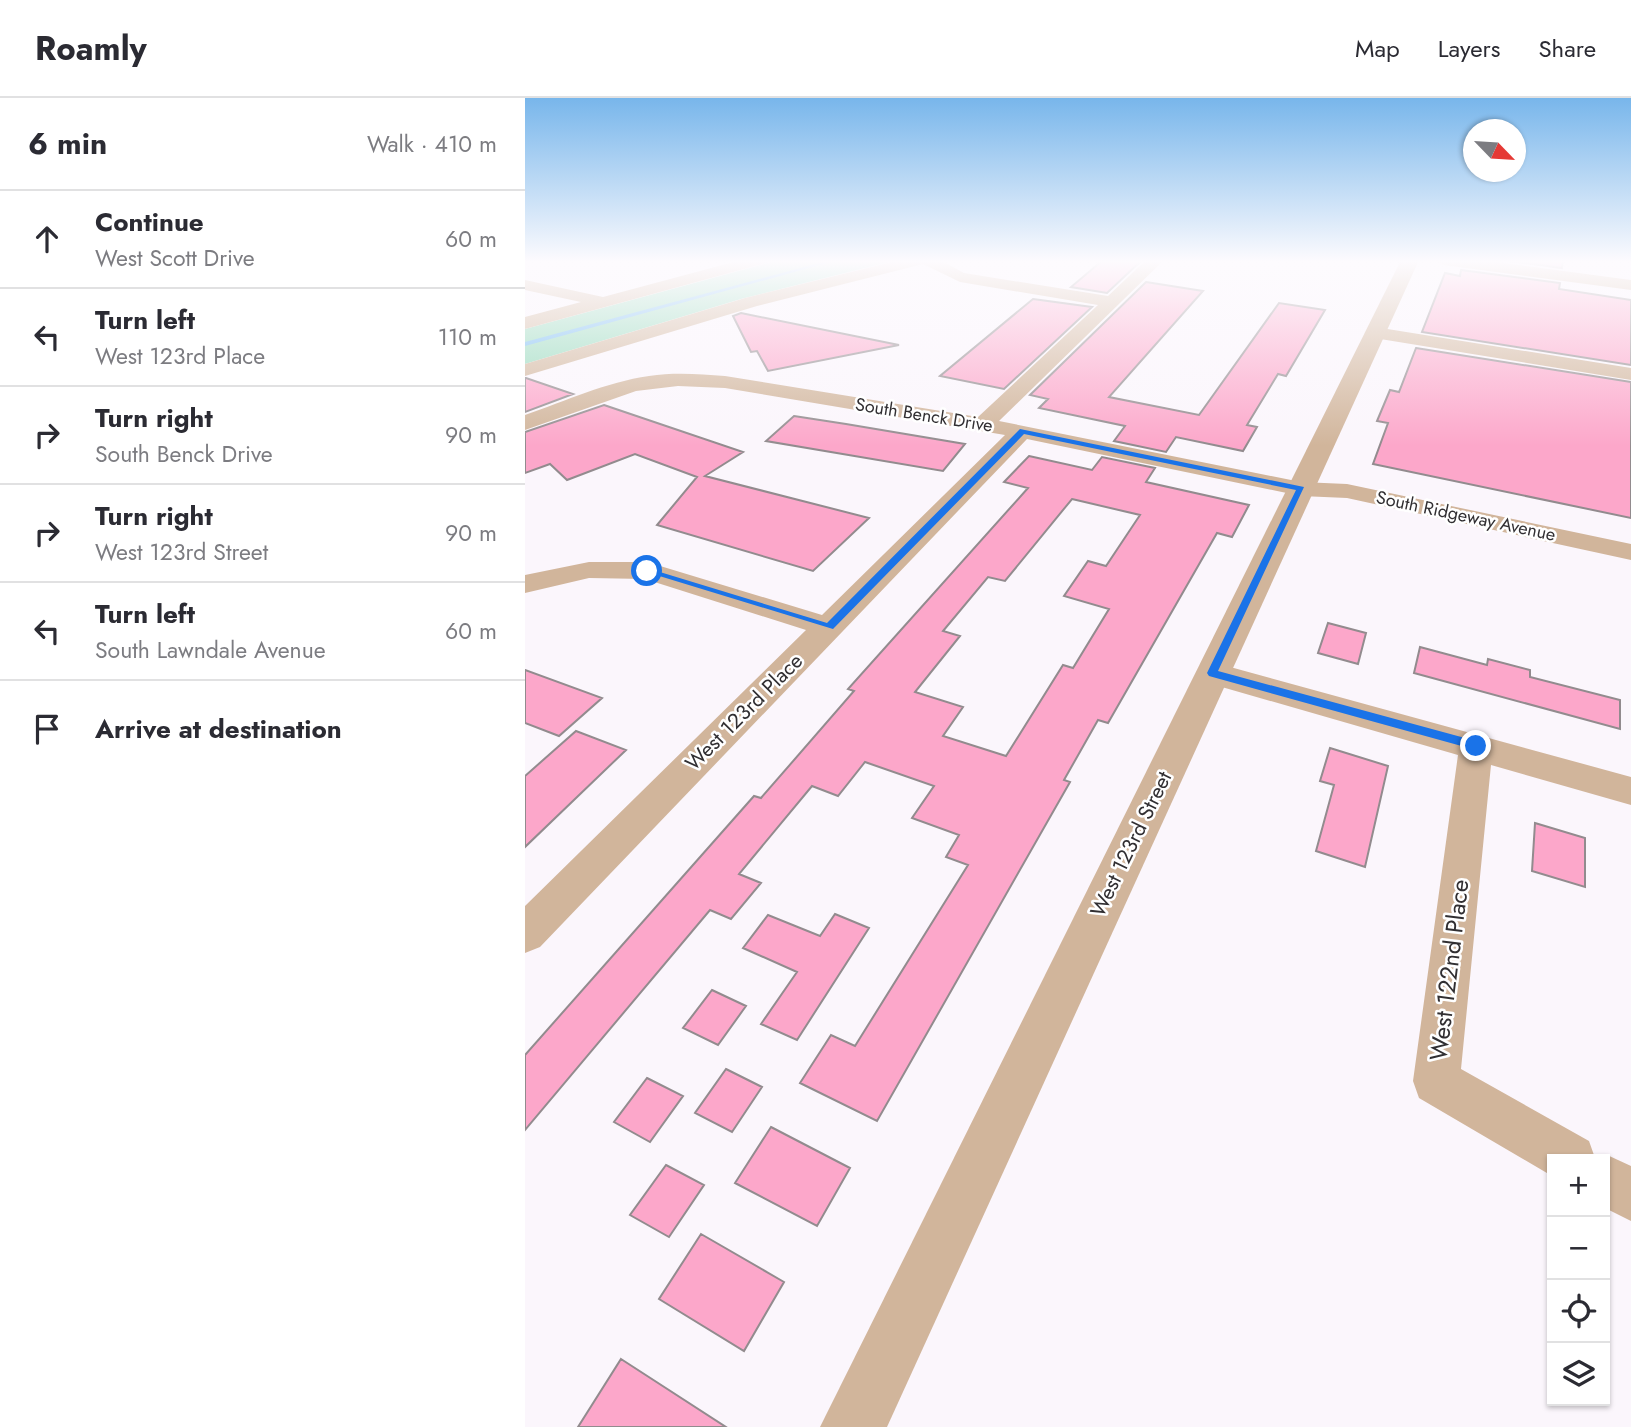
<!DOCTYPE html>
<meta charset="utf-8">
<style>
:root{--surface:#fff;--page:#f2f2f3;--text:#2b2b33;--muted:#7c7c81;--line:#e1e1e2}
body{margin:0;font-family:Jost,sans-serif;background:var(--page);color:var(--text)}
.controls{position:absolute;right:21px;bottom:21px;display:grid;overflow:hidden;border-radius:0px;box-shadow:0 2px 5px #0004}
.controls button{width:63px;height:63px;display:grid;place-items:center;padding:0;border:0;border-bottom:2px solid var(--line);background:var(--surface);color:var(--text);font:35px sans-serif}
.compass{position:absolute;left:938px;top:21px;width:63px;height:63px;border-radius:50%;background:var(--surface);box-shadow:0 2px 5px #0004;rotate:115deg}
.stop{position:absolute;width:21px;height:21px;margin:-16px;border:5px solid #1a73e8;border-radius:50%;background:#fff}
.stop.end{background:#1a73e8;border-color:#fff;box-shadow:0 2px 7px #0008}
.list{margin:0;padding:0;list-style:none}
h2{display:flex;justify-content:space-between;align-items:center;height:91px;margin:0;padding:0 28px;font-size:30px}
h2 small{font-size:23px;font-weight:400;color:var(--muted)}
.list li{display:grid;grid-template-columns:46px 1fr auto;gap:21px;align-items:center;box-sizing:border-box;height:98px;padding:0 28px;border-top:2px solid var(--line)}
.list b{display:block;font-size:26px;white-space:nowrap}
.list p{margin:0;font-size:23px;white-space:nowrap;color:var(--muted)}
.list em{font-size:23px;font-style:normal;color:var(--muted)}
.icon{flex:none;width:38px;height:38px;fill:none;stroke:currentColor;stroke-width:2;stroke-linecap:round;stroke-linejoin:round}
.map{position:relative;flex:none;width:1106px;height:1329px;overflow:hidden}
header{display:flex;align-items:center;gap:42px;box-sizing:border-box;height:98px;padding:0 35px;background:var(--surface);border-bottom:2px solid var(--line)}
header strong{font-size:33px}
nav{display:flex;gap:38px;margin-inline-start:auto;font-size:24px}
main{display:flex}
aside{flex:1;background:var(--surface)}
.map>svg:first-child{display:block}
</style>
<header>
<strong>Roamly</strong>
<nav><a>Map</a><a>Layers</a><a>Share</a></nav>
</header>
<main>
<aside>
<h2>6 min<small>Walk · 410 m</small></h2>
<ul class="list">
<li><svg class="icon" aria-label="ahead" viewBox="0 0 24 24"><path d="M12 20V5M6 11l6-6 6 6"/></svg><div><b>Continue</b><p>West Scott Drive</p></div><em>60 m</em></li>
<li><svg class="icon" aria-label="left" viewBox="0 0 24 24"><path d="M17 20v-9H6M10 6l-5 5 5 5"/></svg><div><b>Turn left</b><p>West 123rd Place</p></div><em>110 m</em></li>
<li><svg class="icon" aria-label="right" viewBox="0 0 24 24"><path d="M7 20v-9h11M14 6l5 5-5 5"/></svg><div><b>Turn right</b><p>South Benck Drive</p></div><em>90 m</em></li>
<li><svg class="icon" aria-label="right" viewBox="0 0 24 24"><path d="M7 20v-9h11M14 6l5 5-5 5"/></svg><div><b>Turn right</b><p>West 123rd Street</p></div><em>90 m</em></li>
<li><svg class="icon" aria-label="left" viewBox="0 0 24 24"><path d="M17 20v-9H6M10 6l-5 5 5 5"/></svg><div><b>Turn left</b><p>South Lawndale Avenue</p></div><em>60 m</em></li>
<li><svg class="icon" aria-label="arrive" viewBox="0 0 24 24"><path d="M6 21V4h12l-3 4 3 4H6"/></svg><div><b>Arrive at destination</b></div></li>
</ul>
</aside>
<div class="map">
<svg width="1106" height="1329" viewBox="0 0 1106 1329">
<rect width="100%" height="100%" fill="#fbf6fc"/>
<path fill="#93d9b9" d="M254,162h118l-156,39 -216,65v-35z"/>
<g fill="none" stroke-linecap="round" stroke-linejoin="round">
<path fill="#70b9f0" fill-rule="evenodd" d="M305,162h8l-313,86v-4z"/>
</g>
<path fill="#fca7ca" stroke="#928b8e" stroke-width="2" fill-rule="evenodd" d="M578,162h39l-35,33 -36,-6z
M978,162h60l-1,8z
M936,172l99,13 -1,6 72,11v65l-209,-33 23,-59 15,3z
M621,184l57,9 -94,106 90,18 80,-112 46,7 -39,66 -8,-2 -31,51 10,2 -14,24 -67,-14 -10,15 -52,-11 11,-15 -86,-18 9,-9 -18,-4z
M508,201l59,8 -88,82 -64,-13z
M216,215l158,32 -131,26 -11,-20 -6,1 -18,-36z
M891,250l215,34v136l-258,-54 15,-41 -11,-2 13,-31 9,2z
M0,280h1l47,16 -48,18z
M79,307l139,47 -38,24 164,42 -56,53 -156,-46 40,-48 -62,-23 -68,26 -17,-16 -25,9v-41z
M269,318l52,8 119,20 -22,27 -177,-30z
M504,358l63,14 10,-13 53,11 -9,14 103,23 -17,32 -15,-4 -109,190 -10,-3 -34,60 6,2 -193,339 -77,-38 31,-48 24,11 113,-181 -22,-8 13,-22 -47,-17 22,-32 -69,-24 -27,34 -26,-10 -73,88 22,9 -30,36 -21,-9 -185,220v-75l229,-259 7,2 93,-107 -6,-2 180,-201 -24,-6zM547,401l68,16 -34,51 -18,-5 -24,35 45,13 -36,59 -10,-3 -57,91 -63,-20 20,-29 -48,-15 45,-56 -17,-5 45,-54 17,4z
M803,525l38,10 -8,31 -40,-11z
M895,549l67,18 1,-6 42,11v7l90,23v29l-206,-56z
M0,572l77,28 -43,38 -34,-13z
M51,633l50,19 -101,97v-71z
M805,650l58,18 -23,101 -49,-16 18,-66 -14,-4z
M1010,725l50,15v49l-53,-16z
M310,816l34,14 -72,112 -36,-16 36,-52 -54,-24 25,-33 52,21z
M187,892l34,16 -28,39 -35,-17z
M201,971l36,18 -30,45 -37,-19z
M122,980l36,18 -33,46 -36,-20z
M246,1029l79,41 -33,58 -82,-43z
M141,1067l38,20 -35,52 -39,-22z
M176,1136l83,48 -40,69 -85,-52z
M96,1261l105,68h-148z"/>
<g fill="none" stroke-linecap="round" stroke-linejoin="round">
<path fill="#d1b59b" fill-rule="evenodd" d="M216,162h27l-2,3 -241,66v-12l56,-15 -56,-12v-10l78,17z
M375,162h40l24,13 144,23 38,-36h18l-165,161 302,61 46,2 284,60v16l-284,-62 -46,-2 -274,-57 -487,508 -15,6v-47l281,-276 -161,-51 -56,-1 -64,15v-18l64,-13h58l175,53 183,-180 -280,-47 -47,-2 -42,5 -111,39v-15c41,-14 81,-33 124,-39 25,-4 51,-2 76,0l253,41 120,-112 -138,-23 -37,-18 -166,42 -232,70v-12l220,-66z
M911,162h46l149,20v10l-187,-25z
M850,229l256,41v12l-263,-43 -3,-4z
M687,564l419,115v28l-140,-40 -30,304 128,72 6,17 10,-4 26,12v55l-26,-13v-49h-53v17l-133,-78 -6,-17 45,-326 -257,-74 -5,-8 5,-8z"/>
<path fill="#d1b59b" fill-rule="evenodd" d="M876,162h18l-532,1167h-67z"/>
</g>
<linearGradient id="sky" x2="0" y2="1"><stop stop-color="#78b6eb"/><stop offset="0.47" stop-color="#fdfbfe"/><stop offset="1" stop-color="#fdfbfe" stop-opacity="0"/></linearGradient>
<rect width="1106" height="348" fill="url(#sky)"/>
<path fill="#1a73e8" d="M495,331l284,58 -86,184 258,70 4,2v6l-4,1 -267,-74 -2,-3 89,-183 -272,-56 -191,195 -190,-58 7,-2 177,54z"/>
<g text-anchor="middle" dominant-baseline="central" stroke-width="5" stroke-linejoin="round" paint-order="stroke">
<g font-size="18" fill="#312f32" stroke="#fff">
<text transform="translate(399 317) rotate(9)">South Benck Drive</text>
<text transform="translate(941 418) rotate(12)">South Ridgeway Avenue</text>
</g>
<g font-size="21" fill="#312f32" stroke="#fff">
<text transform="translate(219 614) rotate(-45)">West 123rd Place</text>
<text transform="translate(606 746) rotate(-64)">West 123rd Street</text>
</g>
<g font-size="24" fill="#312f32" stroke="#fff">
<text transform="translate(924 872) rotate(-83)">West 122nd Place</text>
</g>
</g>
</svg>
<div class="controls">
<button>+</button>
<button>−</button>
<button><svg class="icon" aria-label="locate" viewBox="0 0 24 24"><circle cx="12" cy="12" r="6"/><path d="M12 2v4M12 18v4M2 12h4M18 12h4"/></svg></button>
<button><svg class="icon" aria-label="layers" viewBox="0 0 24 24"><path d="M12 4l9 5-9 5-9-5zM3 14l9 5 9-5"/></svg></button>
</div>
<svg class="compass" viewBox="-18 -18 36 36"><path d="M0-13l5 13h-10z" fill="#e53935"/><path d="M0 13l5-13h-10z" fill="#7c7c81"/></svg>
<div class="stop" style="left:122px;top:473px"></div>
<div class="stop end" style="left:951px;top:648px"></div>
</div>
</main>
